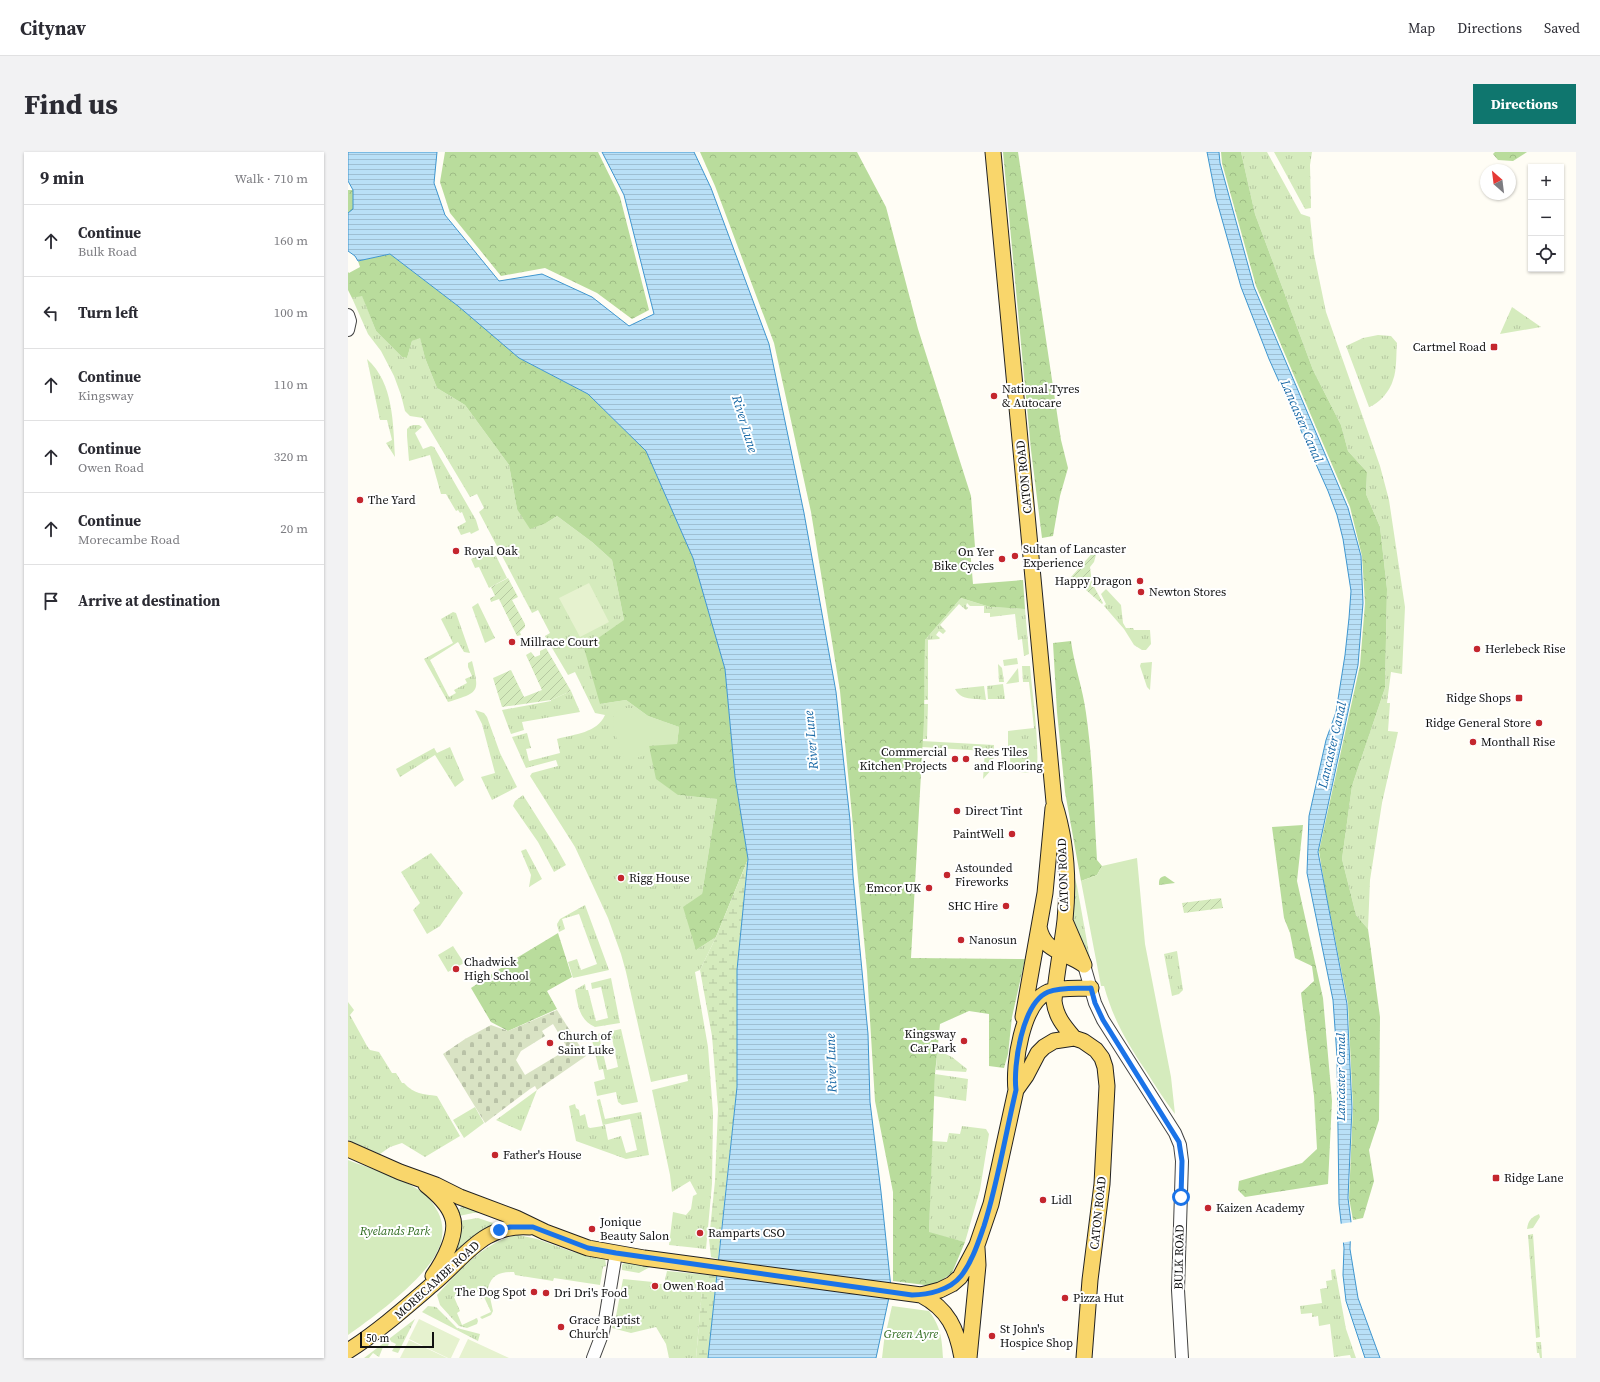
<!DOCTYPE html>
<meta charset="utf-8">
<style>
:root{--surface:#fff;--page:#f2f2f3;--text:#2b2b33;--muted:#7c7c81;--line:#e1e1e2;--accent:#0f766e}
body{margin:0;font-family:"Source Serif 4",serif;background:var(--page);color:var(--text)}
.controls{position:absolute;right:12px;top:12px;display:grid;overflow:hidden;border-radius:0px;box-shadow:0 1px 3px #0004}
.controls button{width:36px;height:36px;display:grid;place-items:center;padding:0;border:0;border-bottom:1px solid var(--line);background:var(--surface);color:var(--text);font:20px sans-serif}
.compass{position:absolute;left:1132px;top:12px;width:36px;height:36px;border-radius:50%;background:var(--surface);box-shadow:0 1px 3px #0004;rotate:332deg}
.scale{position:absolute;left:12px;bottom:10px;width:74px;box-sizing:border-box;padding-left:4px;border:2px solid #111;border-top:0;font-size:11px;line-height:14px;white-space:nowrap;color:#111;-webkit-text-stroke:3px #fff;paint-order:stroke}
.stop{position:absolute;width:12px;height:12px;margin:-9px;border:3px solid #1a73e8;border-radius:50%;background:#fff}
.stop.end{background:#1a73e8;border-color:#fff;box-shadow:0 1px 4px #0008}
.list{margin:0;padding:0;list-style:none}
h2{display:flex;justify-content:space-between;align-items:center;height:52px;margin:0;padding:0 16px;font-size:17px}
h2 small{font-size:13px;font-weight:400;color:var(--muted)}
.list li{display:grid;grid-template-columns:26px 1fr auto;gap:12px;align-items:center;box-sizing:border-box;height:72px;padding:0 16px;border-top:1px solid var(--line)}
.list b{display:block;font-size:15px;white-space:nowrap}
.list p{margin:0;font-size:13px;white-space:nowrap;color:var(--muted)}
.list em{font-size:13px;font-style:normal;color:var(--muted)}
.icon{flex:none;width:22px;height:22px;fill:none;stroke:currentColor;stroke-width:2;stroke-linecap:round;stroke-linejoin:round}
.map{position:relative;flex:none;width:1228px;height:1206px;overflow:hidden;border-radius:0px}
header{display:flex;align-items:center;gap:24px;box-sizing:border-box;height:56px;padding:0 20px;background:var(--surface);border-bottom:1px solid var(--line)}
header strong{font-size:19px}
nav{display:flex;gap:22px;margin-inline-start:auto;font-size:14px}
.intro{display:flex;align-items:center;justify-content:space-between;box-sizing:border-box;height:96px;padding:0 24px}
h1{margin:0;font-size:28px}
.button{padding:10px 18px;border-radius:0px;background:var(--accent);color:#fff;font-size:14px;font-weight:700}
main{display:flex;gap:24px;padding:0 24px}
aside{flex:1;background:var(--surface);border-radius:0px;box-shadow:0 1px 3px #0004}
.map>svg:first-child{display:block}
</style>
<header>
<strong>Citynav</strong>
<nav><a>Map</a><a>Directions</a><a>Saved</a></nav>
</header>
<div class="intro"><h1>Find us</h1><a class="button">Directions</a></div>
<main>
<aside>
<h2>9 min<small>Walk · 710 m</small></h2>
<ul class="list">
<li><svg class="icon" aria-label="ahead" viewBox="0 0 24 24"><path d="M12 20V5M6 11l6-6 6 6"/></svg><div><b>Continue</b><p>Bulk Road</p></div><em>160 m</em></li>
<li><svg class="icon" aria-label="left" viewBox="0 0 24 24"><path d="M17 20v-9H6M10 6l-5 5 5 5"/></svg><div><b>Turn left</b></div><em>100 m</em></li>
<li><svg class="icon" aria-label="ahead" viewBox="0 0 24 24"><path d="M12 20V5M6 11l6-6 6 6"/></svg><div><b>Continue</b><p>Kingsway</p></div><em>110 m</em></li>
<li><svg class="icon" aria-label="ahead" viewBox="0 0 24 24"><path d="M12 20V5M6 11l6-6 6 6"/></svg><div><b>Continue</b><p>Owen Road</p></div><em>320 m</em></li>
<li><svg class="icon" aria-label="ahead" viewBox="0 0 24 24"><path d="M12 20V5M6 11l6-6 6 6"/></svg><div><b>Continue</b><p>Morecambe Road</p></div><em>20 m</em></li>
<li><svg class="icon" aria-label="arrive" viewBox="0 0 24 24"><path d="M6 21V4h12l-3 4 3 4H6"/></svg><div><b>Arrive at destination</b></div></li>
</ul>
</aside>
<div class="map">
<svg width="1228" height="1206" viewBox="0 0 1228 1206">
<defs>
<pattern id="grass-tufts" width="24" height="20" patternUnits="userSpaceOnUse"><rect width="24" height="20" fill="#d5ebbd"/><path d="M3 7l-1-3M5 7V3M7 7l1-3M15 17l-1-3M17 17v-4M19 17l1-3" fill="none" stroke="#b6c8a1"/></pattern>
<pattern id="forest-crowns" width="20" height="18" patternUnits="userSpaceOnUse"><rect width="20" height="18" fill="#b9dc9c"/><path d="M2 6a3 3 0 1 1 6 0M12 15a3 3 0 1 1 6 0" fill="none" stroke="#9ebc85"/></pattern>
<pattern id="wetland-marsh" width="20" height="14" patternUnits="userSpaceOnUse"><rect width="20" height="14" fill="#d5ebbd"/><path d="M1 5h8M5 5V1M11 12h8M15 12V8" fill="none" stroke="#b6c8a1"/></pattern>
<pattern id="cemetery-stones" width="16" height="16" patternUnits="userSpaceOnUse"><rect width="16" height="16" fill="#d9e3c4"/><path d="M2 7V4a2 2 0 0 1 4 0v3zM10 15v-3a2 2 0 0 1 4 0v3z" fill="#b9c2a7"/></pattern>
<pattern id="garden-furrows" width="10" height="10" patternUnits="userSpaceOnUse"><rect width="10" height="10" fill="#d5ebbd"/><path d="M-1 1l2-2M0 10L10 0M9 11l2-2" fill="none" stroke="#b6c8a1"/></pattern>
<pattern id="water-rules" width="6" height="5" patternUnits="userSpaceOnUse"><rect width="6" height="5" fill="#b9e0f7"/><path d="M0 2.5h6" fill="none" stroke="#9ebfd3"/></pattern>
</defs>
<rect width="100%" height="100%" fill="#fffdf5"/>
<path fill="url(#grass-tufts)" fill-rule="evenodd" d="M893,0h26l34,62 9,3 4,37 12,58 54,154 9,34 16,107 -3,67 -11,-2 -4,31h3l-2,28 10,1 -16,71 -12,77 -2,49 -12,-14 -14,-56 10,-73 33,-98 2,-99 -7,-62 -14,-33 1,-22 -19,-21 -7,-26 -28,-55 -58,-156z
M926,0h38l-2,13 1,43 -6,1z
M14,143l14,36 26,26 5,1 5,-17 8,-4 5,21 12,30 28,17 44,60 8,44 29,14 11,-7 35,26 20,18 12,60 -24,84 26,-4 22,16 31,11 -2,17 1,51 39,4 -15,95 -6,56 20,-13 -16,33 -5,2 13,75 5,66 -1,71 -6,65 -37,-4 4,-33 13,3 5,-6 2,-13 4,-2 -7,-13 -18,11 -2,-17 -18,-85 36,-9 -1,-7 -36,8 -25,-110 -5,-18 -13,-36 -33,-71 -45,-71 2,-3 26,-7 -2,-6 -30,8 -14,-31 15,-4 4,15 -5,1 3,12 31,-8 -3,-14c18,-5 40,-6 48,-24l-10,-2 -20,-41 -7,3 -23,-39 5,-3 -12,-23 -6,3 -53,-101 5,-4 -7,-14 -7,3 -47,-79 -13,-2 -5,-5 -4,-16 -7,-19 -13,-25 -13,-17 -16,-36z
M1164,155l29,20 -41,7z
M1030,183l13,1 6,7c-1,10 0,28 -4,37 -3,11 -14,24 -24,27l-23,-61 17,-8z
M19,207c27,24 26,65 28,98l-9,-14 6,-3 -5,-20h-7z
M66,273h5l3,2 -7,6 8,16 8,-3 3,1 42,73 3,10 -8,4 -1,-2 -9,3 -4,-8 9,-5 -4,-10 -2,1 -2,-3 -2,1 -10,-17h-5l-11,-39 -21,6 -2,-25v-7l3,-3z
M136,400l12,4 11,22 -18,10 -10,-21 -4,1 -4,-9 13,-5z
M758,437l15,16 2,18 3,5h7l1,2h16l1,14 -5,6h-4l-8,-5 -10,-16 -20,-23 2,-2 -5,-10z
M613,446l29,9 35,2 4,45 -5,2 -2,-17 -4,1 -3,-26 -25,3v-4h-6v-7h-14l-3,-3 -1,3 2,2 -2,2 -7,-6 -19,21 6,6 -3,3 -4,-3 -3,4 4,3 -1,1 -11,1v60h-4l1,-60z
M130,451l17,35 -10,5 -13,-36z
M105,460l3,1 14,40 -6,-1 -6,-10 -28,18 19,37 7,-4 -2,-3 13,-7 -2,-4 7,-3 -4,-9v-4l4,-2c8,32 7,31 -24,41l-24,-43 29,-16 -12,-24z
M669,506l1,6 -14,2 -1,-6z
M804,510l-2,28 -3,-3 -7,-21 1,-3z
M650,512l4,4 2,14h-5z
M674,514h8c2,25 6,51 7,77 0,7 1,14 0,21 -1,13 -24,9 -26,1 -2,-6 0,-13 0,-19h-3v-15l26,-3 -5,-46h-6z
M670,516l1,14 -13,2z
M655,532l2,15h-17l-1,-13z
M636,534l2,14c-12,-2 -25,1 -31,-11z
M223,539l9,21 -58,10 2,8 -13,4 -9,-24 49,-9v-1z
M576,552h4l-1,35h-5z
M127,558l9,3 3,4 13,36 17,34 -25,13 -11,-23 14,-4 -13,-49z
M574,589l72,4 -1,23 -10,11 2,-28 -63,-4z
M102,595l14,33 -9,7 -20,-32 -35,22 -4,-8 38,-21 3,5z
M175,643l33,52 10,18 -12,7 -16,-30 -25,-36 2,-5z
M178,697l16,30 -13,8 2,-12 -10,-24z
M83,701l32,40 -23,33 -13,8 -14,-24 7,-7 -19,-31z
M724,722h2l3,12 14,78 -18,-42z
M237,753l24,65 -36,8 -5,-16 9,-3 4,11 16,-6 -18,-50 -17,5 3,10 -6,3 -2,-8 3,-5z
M105,794l11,17 -16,9 -10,-17z
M829,799l6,39 -4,4 -7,2 -8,-42z
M263,826l9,45 -25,4c-16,-7 -17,-22 -20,-37l10,-6 1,6h2l8,31 12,-3 -7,-31 -9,2 -1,-6z
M0,850l6,8 -4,5 17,31 3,4 9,2 13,21h4l6,10h2c10,11 19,11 33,13l23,40 -35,21 -23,-14 -12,4 -10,7 -32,-14z
M273,877l17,73 -16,3 -4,-3 -2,-10 -19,4 -3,-14 11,-3 -2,-10 -4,1 -7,-30 6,-6zM264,886l6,29 -11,3 -7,-30z
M589,898l15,7 15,12 -1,3 -30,-2z
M587,922l33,5 -2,22 -32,-5z
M189,938l-16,41 -25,-11z
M252,947l5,20 36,-7 8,43 -23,4 -50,-18 -7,-35 6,-2 1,4 3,2 1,6 5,-2 3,13 2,1 13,-2 -6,-26zM282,967l7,31 -11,3 -5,-17 -13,4 -3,-15h-2z
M127,955l9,16 -20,15 -11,-18z
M614,974l24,3 3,5 -9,56 -15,52 -36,-9 3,-92 15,1 2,-9 11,1z
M116,1054l19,7h-10l-14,3 -1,-4 2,-4z
M1191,1062l1,3 -7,11 -6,1c1,-9 5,-12 12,-15z
M130,1066l15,5 1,2 -36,27 -2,-1 3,-30z
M1185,1082l7,103 -4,1 -8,-103z
M170,1083l19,4 36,13 10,1 22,5 1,8 -3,1 -3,18 -46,-7 -1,3 -38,-6 -1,-3c-14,0 -22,2 -26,16l5,23 -2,4 -9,4 -2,-2 11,-5 -7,-15 -3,2 -5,-11 -22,9 6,14 -3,2 5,12 15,-7 1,3 -1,3 -10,4 -8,-2 -19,-21 -3,-10c23,-25 47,-54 81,-60z
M277,1110l25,4v1l-11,6 -17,-3v-5z
M987,1117l11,60 10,29h-5l-1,-3 -16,2 -4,-33 -11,2 -1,-10 -6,1v-4l-11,1 -1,-8 22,-3 -2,-14 7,-1 -1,-7 6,-1 -1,-10z
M319,1119l41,4 -6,15 -6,68h-27l-3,-14 -10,-17 -25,6 -19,-5 4,-12 7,-37 30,3v6h4v-4h7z
M80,1154l8,1 21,21 23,6 -2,7 -56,-29z
M67,1167l-17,34 -6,-2 4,-7 -6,-3 -3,7 -4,-1 -4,10 -6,-4 -4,5h-5z
M1188,1190h5l1,16h-2l-1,-5h-2z"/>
<path fill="url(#forest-crowns)" d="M97,0h153l22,45 29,113 -17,9 -35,-26 -52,-25 -44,8 -51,-63 -10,-31z
M352,0h157l29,55 32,122 53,167 4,51 -5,1 3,36 50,-4 2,29 -35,-2 -29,-9 -36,42 -1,78 -13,240 114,1 -13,58 -4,37 -4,14 -15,-2v-52l-20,-3 -29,13 -5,50 -6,158 36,10 -13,31 -19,13 -40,-5v-89l-18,-91 -8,-130 -27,-280 -29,-179 -37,-169 -59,-157z
M655,0h15l43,288 7,28 -8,28 -7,40 -11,2 -11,-88z
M873,0h20l14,62 58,156 28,55 7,26 19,21 -1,22 14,33 7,62 -2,99 -33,98 -10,73 14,56 12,14 12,88 -1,103 -10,30 5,31 -11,37 -10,2 -4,-22 4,-91 -5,-103 -23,-116 -6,-37 41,-186 5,-62 -3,-47 -12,-49 -94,-221 -34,-123z
M1147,0h32l-14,9 -15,-1 -5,-6z
M0,38h5v20l-5,3z
M42,102l68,52 61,52 69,36 58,57 47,107 32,111 10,108 13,82 -32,78 -20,13 -13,-43 19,-13 15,-95 -39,-4 -22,-16 -7,-33 28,-2 2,-17 -31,-11 -22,-16 -26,4 -16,-56 40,-28 -12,-60 -20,-18 -35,-26 -11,7 -16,6 -13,-20 -8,-44 -44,-60 -28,-17 -12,-30 -5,-20 -8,3 -5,17 -5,-1 -26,-26 -14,-35 -10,2 -4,-8v-18l1,1 11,-6 -2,-6z
M723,489c3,24 12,48 15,72 7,49 8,98 11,147l5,6 -5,9 -16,6 -16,-89 -8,-80 -4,-69z
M955,673l-6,56 26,117 9,103 -4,83 -83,13 -7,-7 1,-9 63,-18 15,-14 -3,-53 -13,-103 13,-12 -2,-15 -17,-8 -5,-25 -6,-15 -12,-91z
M817,724l10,7 -16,2c0,-5 0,-8 6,-9z
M210,781l14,44 -25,14 10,18 -49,22 -17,-9 -20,-34 39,-26z"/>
<path fill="url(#wetland-marsh)" d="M400,707l-11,111v117l-19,172 -7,-2 -2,-18 6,-58 3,-72 -6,-73 -12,-66 16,-33z
M361,1119l8,2 -9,85h-12l6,-68z"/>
<path fill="url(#cemetery-stones)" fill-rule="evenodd" d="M209,858l29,46 -49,34 -2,-4 -5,3 -45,34 -42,-69 22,-15 26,-14 17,6zM205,872l15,25 -43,26 -9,-15 5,-9 24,-15 -3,-5z"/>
<path fill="#d5ebbd" d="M278,556h7l16,9 30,10 -2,16 -28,1 1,10 -25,7c-3,-10 -17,-39 -10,-48 3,-3 8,-4 11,-5z
M789,706l8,86 26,133 4,37c-11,-14 -20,-29 -29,-43 -19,-28 -33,-52 -42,-85h-3l-20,-105 16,-6 5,-9z
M0,1008c23,9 56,18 75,33 7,5 11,12 15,19 6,12 6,26 0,38 -12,28 -64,67 -90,85z
M544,1154l37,5c12,16 13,28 14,47h-61l2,-17z"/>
<path fill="url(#garden-furrows)" d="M748,397l1,2 -3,11 -4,5 2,16 11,20 -1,1 -31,-27z
M160,426l10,19 -6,3 13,24v3l-5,5 1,3 -4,1 -18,-37 -8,3 -1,-4 5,-2 -4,-9z
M198,496l25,43 -20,9 -49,7 -9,-29 18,-8 13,27 18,-7 -16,-35 5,-3 4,5 5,-2v-4z
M873,746l2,10 -39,5 -2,-10z"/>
<path fill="#e6f2cf" d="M241,431l20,39 -29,15 -21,-39z
M71,1167l41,20 -9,19h-3l-39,-19z
M120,1187l41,19h-50z
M61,1188l38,18h-47z"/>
<path fill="url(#water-rules)" stroke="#3f96cf" d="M0,0h89l-3,31 11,32 54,66 43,-7 50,23 37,29 25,-12 -30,-119 -22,-43h92l17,36 58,156 35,169 32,179 14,128 3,56 15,158 2,68 11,90 10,96 -15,70h-168l29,-271v-117l11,-111 -13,-82 -10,-108 -32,-111 -47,-107 -58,-57 -69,-36 -61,-52 -68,-52 -32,7 -3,-5 -7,-5v-38l5,-4v-19l-5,-9z
M859,0h12l1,11 34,124 94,221 13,48 2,47 -5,62 -40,187 29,152 5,104 -4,90 3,24 -1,27 8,49 22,60h-15l-19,-57 -3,-26 1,-27 -5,-44 -2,-147 -4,-57 -26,-127 2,-57 17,-76 10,-28 9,-57 4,-37 2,-27 -8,-52 -6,-24 -9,-24 -59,-132 -28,-72 -25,-89z"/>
<path fill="#fffdf5" d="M1005,1070l-1,19 -11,2 -2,-19z"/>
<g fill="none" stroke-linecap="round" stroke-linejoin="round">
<g stroke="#444" stroke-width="14">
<path id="minor" d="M0,163l2,6 -2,9
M736,813l11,38 8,17 72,113 5,12 2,16 -4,129 4,68
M245,1206l10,-26 13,-79"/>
</g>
<g stroke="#222" stroke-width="17">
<path id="major" d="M645,0l61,650c12,37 15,79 11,118 -3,27 -9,54 -11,81 2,16 10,25 20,37
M717,769l19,44
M691,775c5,26 26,24 45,38
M675,865l22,-124 8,-85
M668,938l10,-14 12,-23 6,-6 10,-6 20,-3 9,3 13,9 6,8 3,9 2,19 -5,98 -12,96 -6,78
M0,997l52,23 36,13 24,12 56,21 29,14 43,16 56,10 277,37 19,-5 12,-6 8,-7 17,-32 14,-41 25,-114c-3,-25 6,-87 32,-98 13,-5 30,-3 43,-4
M78,1033c10,8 22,19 26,31 7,17 -9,46 -19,60
M573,1143c27,14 36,34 41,63
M0,1199c31,-20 58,-44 86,-68 31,-26 50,-60 96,-56
M621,1206l9,-93 -1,-17"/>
</g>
<use href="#minor" stroke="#fff" stroke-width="12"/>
<use href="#major" stroke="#f9d66b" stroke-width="15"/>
</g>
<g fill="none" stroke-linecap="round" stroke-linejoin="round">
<path stroke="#1a73e8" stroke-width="5" d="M151,1078l11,-3h23l55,21 28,5 296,42c16,0 38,-5 49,-19 11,-14 17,-33 23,-50 14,-44 21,-90 32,-136 -3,-24 6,-87 32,-98 13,-5 30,-3 43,-4l4,15 8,17 76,122 3,19 -1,36"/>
</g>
<g fill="#c4262e" stroke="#fff" stroke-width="1.5">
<rect x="1142" y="191" width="8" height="8" rx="2"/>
<circle cx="646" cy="244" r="4"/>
<circle cx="12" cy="348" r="4"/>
<circle cx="108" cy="399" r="4"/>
<circle cx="667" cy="404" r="4"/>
<circle cx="654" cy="407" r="4"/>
<circle cx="792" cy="429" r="4"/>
<circle cx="793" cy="440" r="4"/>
<circle cx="164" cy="490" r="4"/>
<circle cx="1129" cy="497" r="4"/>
<rect x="1167" y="542" width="8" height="8" rx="2"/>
<circle cx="1191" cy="571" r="4"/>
<circle cx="1125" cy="590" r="4"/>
<circle cx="607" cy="607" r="4"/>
<circle cx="618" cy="607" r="4"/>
<circle cx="609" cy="659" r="4"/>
<circle cx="664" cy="682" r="4"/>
<circle cx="599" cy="723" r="4"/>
<circle cx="273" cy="726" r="4"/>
<circle cx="581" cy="736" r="4"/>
<circle cx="658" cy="754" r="4"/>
<circle cx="613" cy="788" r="4"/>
<circle cx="108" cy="817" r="4"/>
<circle cx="616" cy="889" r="4"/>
<circle cx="202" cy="891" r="4"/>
<circle cx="147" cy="1003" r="4"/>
<rect x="1144" y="1022" width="8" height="8" rx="2"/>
<circle cx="695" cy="1048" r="4"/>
<circle cx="860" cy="1056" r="4"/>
<circle cx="244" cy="1077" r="4"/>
<circle cx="352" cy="1081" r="4"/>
<circle cx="307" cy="1134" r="4"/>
<circle cx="186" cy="1140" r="4"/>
<circle cx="198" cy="1141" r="4"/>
<circle cx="717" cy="1146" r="4"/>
<circle cx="213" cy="1175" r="4"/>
<circle cx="644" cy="1184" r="4"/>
</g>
<g text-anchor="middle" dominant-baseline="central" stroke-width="4" stroke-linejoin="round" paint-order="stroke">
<g font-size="12" fill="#111" stroke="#fff" text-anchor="start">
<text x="1138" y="195" text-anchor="end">Cartmel Road</text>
<text x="654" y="237">National Tyres<tspan x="654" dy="14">&amp; Autocare</tspan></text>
<text x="20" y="348">The Yard</text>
<text x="675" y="397">Sultan of Lancaster<tspan x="675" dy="14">Experience</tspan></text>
<text x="116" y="399">Royal Oak</text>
<text x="646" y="400" text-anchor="end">On Yer<tspan x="646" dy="14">Bike Cycles</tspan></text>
<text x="784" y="429" text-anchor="end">Happy Dragon</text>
<text x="801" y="440">Newton Stores</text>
<text x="172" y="490">Millrace Court</text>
<text x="1137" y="497">Herlebeck Rise</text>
<text x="1163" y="546" text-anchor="end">Ridge Shops</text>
<text x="1183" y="571" text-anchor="end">Ridge General Store</text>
<text x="1133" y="590">Monthall Rise</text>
<text x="599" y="600" text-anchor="end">Commercial<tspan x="599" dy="14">Kitchen Projects</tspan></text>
<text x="626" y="600">Rees Tiles<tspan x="626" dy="14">and Flooring</tspan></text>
<text x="617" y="659">Direct Tint</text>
<text x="656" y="682" text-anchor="end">PaintWell</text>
<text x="607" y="716">Astounded<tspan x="607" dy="14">Fireworks</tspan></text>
<text x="281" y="726">Rigg House</text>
<text x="573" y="736" text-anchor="end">Emcor UK</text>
<text x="650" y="754" text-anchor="end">SHC Hire</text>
<text x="621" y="788">Nanosun</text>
<text x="116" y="810">Chadwick<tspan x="116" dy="14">High School</tspan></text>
<text x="608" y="882" text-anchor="end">Kingsway<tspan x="608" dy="14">Car Park</tspan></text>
<text x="210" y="884">Church of<tspan x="210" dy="14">Saint Luke</tspan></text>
<text x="155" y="1003">Father's House</text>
<text x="1156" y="1026">Ridge Lane</text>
<text x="703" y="1048">Lidl</text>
<text x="868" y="1056">Kaizen Academy</text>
<text x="252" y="1070">Jonique<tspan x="252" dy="14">Beauty Salon</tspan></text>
<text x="360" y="1081">Ramparts CSO</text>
<text x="315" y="1134">Owen Road</text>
<text x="178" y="1140" text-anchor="end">The Dog Spot</text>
<text x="206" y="1141">Dri Dri's Food</text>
<text x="725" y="1146">Pizza Hut</text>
<text x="221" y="1168">Grace Baptist<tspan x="221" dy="14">Church</tspan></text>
<text x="652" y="1177">St John's<tspan x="652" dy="14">Hospice Shop</tspan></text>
</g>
<g font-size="12" fill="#111" stroke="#fff">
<text transform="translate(676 325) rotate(-96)">CATON ROAD</text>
<text transform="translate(715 723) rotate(-92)">CATON ROAD</text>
<text transform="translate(750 1061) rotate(-84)">CATON ROAD</text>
<text transform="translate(831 1105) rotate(-89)">BULK ROAD</text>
<text transform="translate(89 1128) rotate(-42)">MORECAMBE ROAD</text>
</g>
<g font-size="12" font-style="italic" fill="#2f6b1f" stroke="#fff">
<text x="47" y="1079">Ryelands Park</text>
<text x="563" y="1182">Green Ayre</text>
</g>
<g font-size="13" font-style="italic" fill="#1768a6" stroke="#fff">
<text transform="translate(954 269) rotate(67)">Lancaster Canal</text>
<text transform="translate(397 272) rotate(73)">River Lune</text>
<text transform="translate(463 588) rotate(-95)">River Lune</text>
<text transform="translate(984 593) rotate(-77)">Lancaster Canal</text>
<text transform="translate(483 911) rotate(-92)">River Lune</text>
<text transform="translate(992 925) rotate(-90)">Lancaster Canal</text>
</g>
</g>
</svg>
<div class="controls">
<button>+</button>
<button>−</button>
<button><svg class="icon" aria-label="locate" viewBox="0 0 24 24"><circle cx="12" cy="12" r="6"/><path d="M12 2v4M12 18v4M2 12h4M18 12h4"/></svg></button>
</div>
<svg class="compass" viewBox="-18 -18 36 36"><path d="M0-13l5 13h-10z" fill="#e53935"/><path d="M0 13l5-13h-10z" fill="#7c7c81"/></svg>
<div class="scale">50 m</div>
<div class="stop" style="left:833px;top:1045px"></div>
<div class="stop end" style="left:151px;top:1078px"></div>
</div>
</main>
